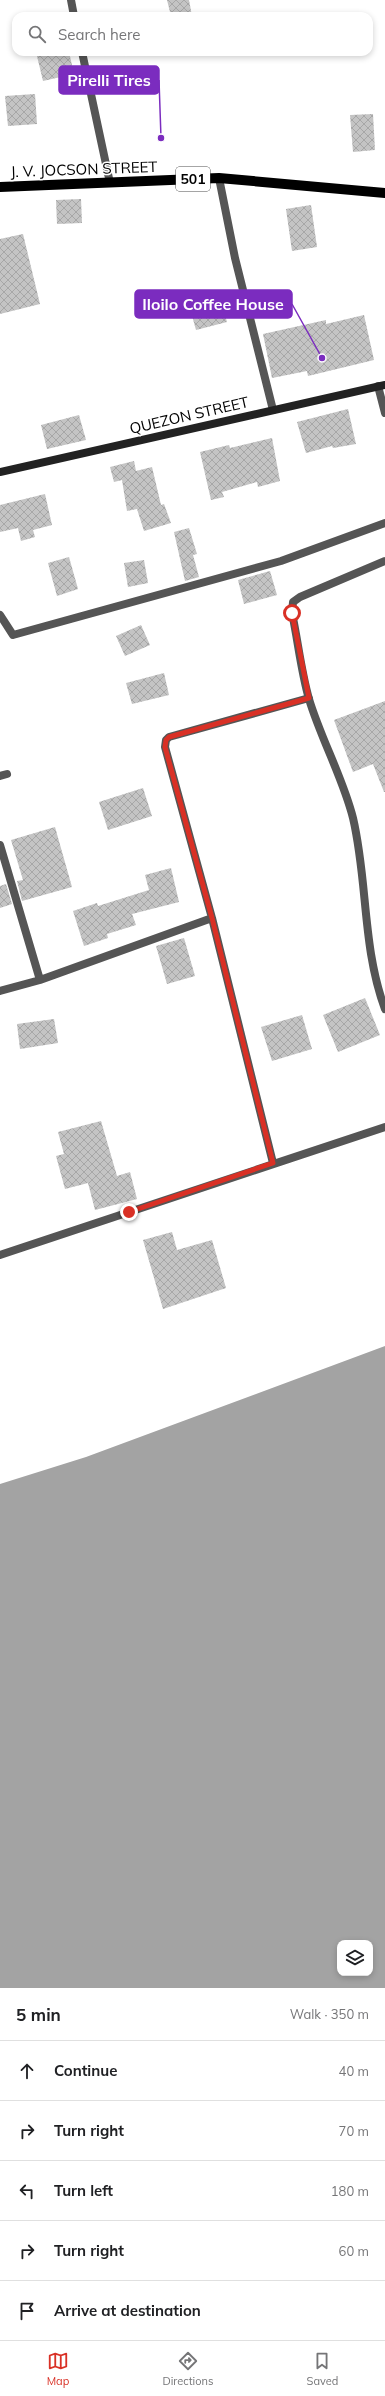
<!DOCTYPE html>
<meta charset="utf-8">
<style>
:root{--surface:#fff;--page:#f6f6f6;--text:#202124;--muted:#757577;--line:#e0e0e0;--accent:#d93025}
body{margin:0;font-family:Mulish,sans-serif;background:var(--page);color:var(--text)}
.controls{position:absolute;right:12px;bottom:12px;display:grid;overflow:hidden;border-radius:8px;box-shadow:0 2px 6px #0003}
.controls button{width:36px;height:36px;display:grid;place-items:center;padding:0;border:0;border-bottom:1px solid var(--line);background:var(--surface);color:var(--text);font:20px sans-serif}
.stop{position:absolute;width:12px;height:12px;margin:-9px;border:3px solid #d93025;border-radius:50%;background:#fff}
.stop.end{background:#d93025;border-color:#fff;box-shadow:0 1px 4px #0008}
.list{margin:0;padding:0;list-style:none}
h2{display:flex;justify-content:space-between;align-items:center;height:52px;margin:0;padding:0 16px;font-size:17px}
h2 small{font-size:13px;font-weight:400;color:var(--muted)}
.list li{display:grid;grid-template-columns:26px 1fr auto;gap:12px;align-items:center;box-sizing:border-box;height:60px;padding:0 16px;border-top:1px solid var(--line)}
.list b{display:block;font-size:15px;white-space:nowrap}
.list em{font-size:13px;font-style:normal;color:var(--muted)}
.icon{flex:none;width:22px;height:22px;fill:none;stroke:currentColor;stroke-width:2;stroke-linecap:round;stroke-linejoin:round}
.map{position:relative;flex:none;width:385px;height:1988px;overflow:hidden}
.search{position:absolute;background:var(--surface);box-shadow:0 2px 6px #0003;left:12px;right:12px;top:12px;height:44px;display:flex;align-items:center;gap:10px;box-sizing:border-box;padding:0 14px;border-radius:12px;color:var(--muted);font-size:15px}
.sheet{height:352px;background:var(--surface)}
nav{display:flex;justify-content:space-around;align-items:center;box-sizing:border-box;height:56px;border-top:1px solid var(--line);background:var(--surface);font-size:11px;color:var(--muted)}
nav a{display:grid;justify-items:center;gap:2px}
nav .on{color:var(--accent)}
.map>svg:first-child{display:block}
</style>
<div class="map">
<svg width="385" height="1988" viewBox="0 0 385 1988">
<defs>
<pattern id="building-cross-hatch" width="8" height="8" patternUnits="userSpaceOnUse"><rect width="8" height="8" fill="#c4c4c4"/><path d="M0 0l8 8M0 8l8-8" fill="none" stroke="#a7a7a7"/></pattern>
</defs>
<rect width="100%" height="100%" fill="#fff"/>
<path fill="#a3a3a3" fill-rule="evenodd" d="M385,1346v642h-385v-504l86,-27zM340,1943h30v30h-30z"/>
<path fill="url(#building-cross-hatch)" d="M167,0h22l3,16h-21z
M36,52h33l5,22 -31,7z
M35,94l2,30 -29,2 -3,-30z
M373,114l2,36 -22,2 -3,-37z
M81,199l1,24 -25,1 -1,-24z
M311,205l6,42 -25,4 -6,-42z
M23,234l17,70 -40,10v-75z
M220,297l7,25 -31,8 -7,-25z
M364,315l10,45 -66,16 -1,-5 -35,7 -9,-44 63,-14v4z
M348,409l8,35 -23,4 -1,-2 -26,7 -9,-31z
M79,415l7,25 -39,9 -6,-24z
M272,438l8,43 -22,6 -1,-5 -35,10 2,5 -13,3 -11,-48 29,-7 1,3z
M134,461l2,10 16,-4 9,38 3,-1 7,19 -27,8 -7,-22 -10,2 -5,-31 -8,2 -4,-15z
M45,494l7,31 -19,5 2,7 -14,4 -3,-13 -18,4v-27z
M189,528l8,26 -4,1 6,22 -14,4 -11,-49z
M69,557l9,32 -21,7 -9,-33z
M144,560l4,23 -20,4 -4,-24z
M270,571l7,24 -33,9 -6,-24z
M141,625l9,20 -25,11 -9,-20z
M164,673l5,22 -37,9 -6,-21z
M385,701v91h-1l-11,-28 -20,8 -19,-52z
M143,788l9,28 -44,14 -9,-28z
M55,827l17,60 -50,14 -5,-20 6,-1 -12,-40z
M171,868l8,34 -47,12 4,11 -29,9 1,4 -24,8 -11,-35 24,-8 1,3 51,-16 -4,-15z
M6,884l6,20 -12,4v-22z
M184,938l11,38 -28,8 -11,-38z
M365,998l15,37 -42,17 -15,-37z
M302,1015l10,34 -40,12 -11,-34z
M54,1019l4,24 -38,6 -3,-25z
M101,1121l16,55 13,-4 7,27 -42,11 -7,-27 -23,6 -9,-33 8,-2 -6,-22z
M172,1232l5,18 35,-10 14,48 -63,21 -20,-69z"/>
<g fill="none" stroke-linecap="round" stroke-linejoin="round">
<path stroke="#555" stroke-width="8" d="M71,0l3,16
M82,52l28,131
M219,178l16,80 38,152
M378,386l7,27
M385,561l-85,36 -7,5 -1,11c6,28 9,58 17,86 12,40 34,79 44,119 15,64 9,129 32,191
M0,615l13,20 268,-74 104,-38
M0,776l7,-2
M0,845l40,135
M0,991l40,-11 172,-62
M273,1163l-61,-245 -47,-171 1,-7 3,-3 140,-39
M0,1255l385,-128"/>
<path stroke="#222" stroke-width="8" d="M0,472l385,-87"/>
<path stroke="#000" stroke-width="10" d="M0,187l219,-9 166,15"/>
</g>
<g fill="none" stroke-linecap="round" stroke-linejoin="round">
<path stroke="#d93025" stroke-width="5" d="M129,1212l144,-49 -61,-245 -47,-171 1,-7 3,-3 140,-39 -17,-85"/>
</g>
<g text-anchor="middle" dominant-baseline="central" stroke-width="3" stroke-linejoin="round" paint-order="stroke">
<rect fill="#fff" stroke="#4c4c4c" stroke-width="1" x="176" y="167" width="34" height="24" rx="3"/>
<g font-size="14" font-weight="bold" fill="#000">
<text x="193" y="179">501</text>
</g>
<g font-size="15" fill="#000" stroke="#fff">
<text transform="translate(84 169) rotate(-2)">J. V. JOCSON STREET</text>
<text transform="translate(189 415) rotate(-13)">QUEZON STREET</text>
</g>
</g>
<path fill="none" stroke="#7b2cbf" stroke-width="1.5" d="M161 138L159 80M322 358L292 304"/>
<g fill="#7b2cbf" stroke="#fff" stroke-width="1.5">
<circle cx="161" cy="138" r="4"/>
<circle cx="322" cy="358" r="4"/>
</g>
<g fill="#7b2cbf" stroke="#7b2cbf" stroke-width="1.5">
<rect x="59" y="66" width="100" height="28" rx="4"/>
<rect x="135" y="290" width="157" height="28" rx="4"/>
</g>
<g font-size="16" text-anchor="middle" font-weight="bold" fill="#fff">
<text x="109" y="86">Pirelli Tires</text>
<text x="213" y="310">Iloilo Coffee House</text>
</g>
</svg>
<div class="controls">
<button><svg class="icon" aria-label="layers" viewBox="0 0 24 24"><path d="M12 4l9 5-9 5-9-5zM3 14l9 5 9-5"/></svg></button>
</div>
<div class="stop" style="left:292px;top:613px"></div>
<div class="stop end" style="left:129px;top:1212px"></div>
<div class="search"><svg class="icon" aria-label="search" viewBox="0 0 24 24"><circle cx="10" cy="10" r="6"/><path d="M15 15l6 6"/></svg>Search here</div>
</div>
<section class="sheet">
<h2>5 min<small>Walk · 350 m</small></h2>
<ul class="list">
<li><svg class="icon" aria-label="ahead" viewBox="0 0 24 24"><path d="M12 20V5M6 11l6-6 6 6"/></svg><div><b>Continue</b></div><em>40 m</em></li>
<li><svg class="icon" aria-label="right" viewBox="0 0 24 24"><path d="M7 20v-9h11M14 6l5 5-5 5"/></svg><div><b>Turn right</b></div><em>70 m</em></li>
<li><svg class="icon" aria-label="left" viewBox="0 0 24 24"><path d="M17 20v-9H6M10 6l-5 5 5 5"/></svg><div><b>Turn left</b></div><em>180 m</em></li>
<li><svg class="icon" aria-label="right" viewBox="0 0 24 24"><path d="M7 20v-9h11M14 6l5 5-5 5"/></svg><div><b>Turn right</b></div><em>60 m</em></li>
<li><svg class="icon" aria-label="arrive" viewBox="0 0 24 24"><path d="M6 21V4h12l-3 4 3 4H6"/></svg><div><b>Arrive at destination</b></div></li>
</ul>
</section>
<nav>
<a class="on"><svg class="icon" aria-label="map" viewBox="0 0 24 24"><path d="M3 6l6-2 6 2 6-2v14l-6 2-6-2-6 2zM9 4v14M15 6v14"/></svg>Map</a>
<a><svg class="icon" aria-label="directions" viewBox="0 0 24 24"><path d="M12 3l9 9-9 9-9-9zM9 14v-3h6M13 9l2 2-2 2"/></svg>Directions</a>
<a><svg class="icon" aria-label="saved" viewBox="0 0 24 24"><path d="M7 4h10v16l-5-4-5 4z"/></svg>Saved</a>
</nav>
